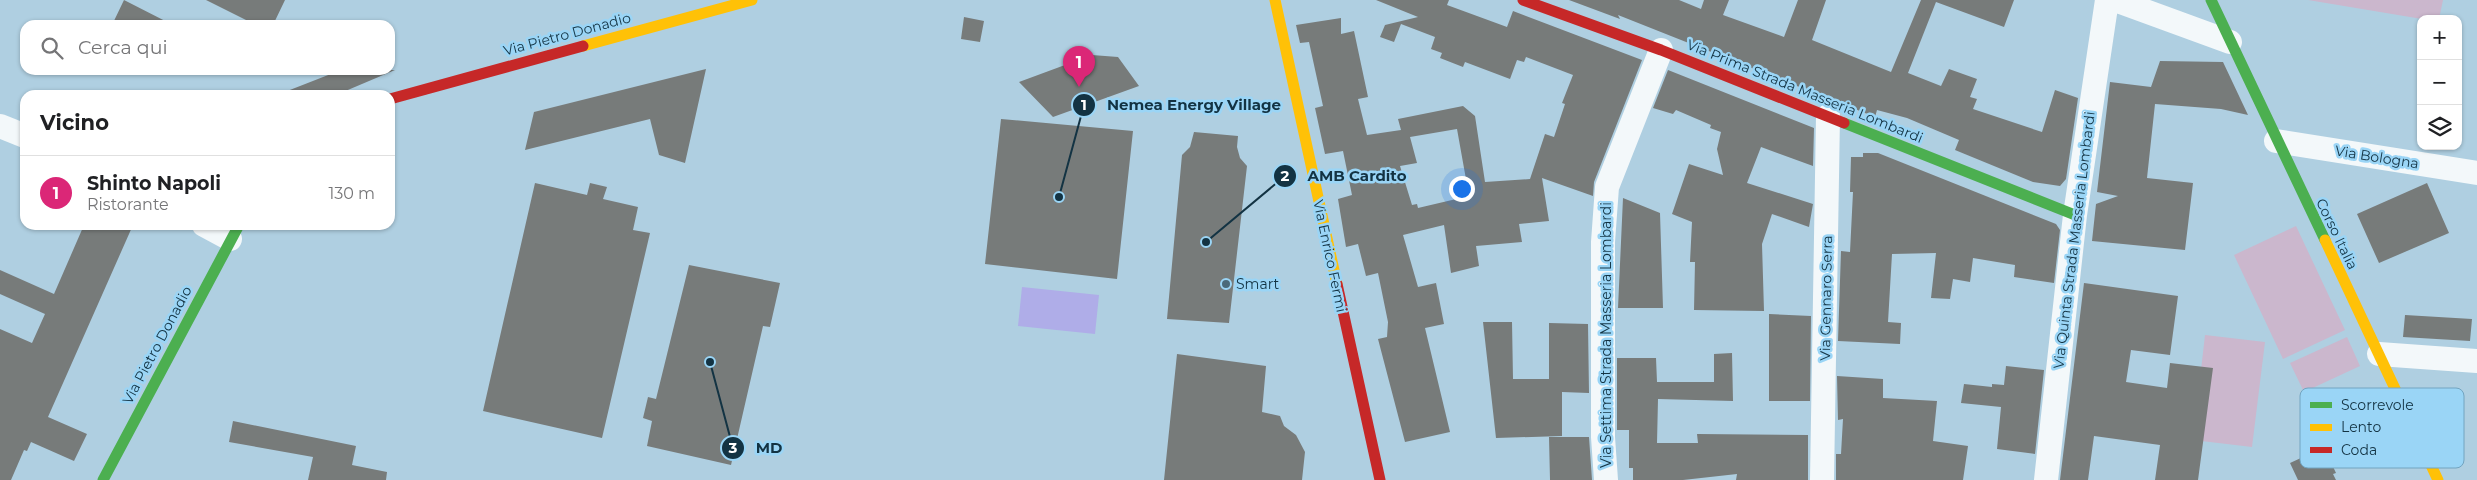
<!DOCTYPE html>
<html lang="it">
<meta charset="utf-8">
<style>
:root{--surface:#fff;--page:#f2f2f2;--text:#202124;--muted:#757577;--line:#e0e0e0;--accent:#db2777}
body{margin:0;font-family:Montserrat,sans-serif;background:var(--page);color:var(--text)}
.controls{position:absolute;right:15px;top:15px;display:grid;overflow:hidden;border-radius:10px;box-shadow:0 1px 4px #0004}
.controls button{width:45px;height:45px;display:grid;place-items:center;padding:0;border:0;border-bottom:1px solid var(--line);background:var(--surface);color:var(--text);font:25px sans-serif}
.you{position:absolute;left:1461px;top:188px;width:18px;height:18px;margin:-12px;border:4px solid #fff;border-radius:50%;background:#1a73e8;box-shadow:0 0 0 8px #1a73e833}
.badge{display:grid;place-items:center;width:32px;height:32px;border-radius:50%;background:var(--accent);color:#fff;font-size:16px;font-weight:700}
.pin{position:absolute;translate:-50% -41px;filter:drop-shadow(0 1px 2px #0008)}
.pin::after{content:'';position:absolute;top:26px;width:18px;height:15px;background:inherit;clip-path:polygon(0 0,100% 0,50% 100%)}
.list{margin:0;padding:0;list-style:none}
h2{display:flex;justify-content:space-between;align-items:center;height:65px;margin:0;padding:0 20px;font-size:21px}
h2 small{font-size:16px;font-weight:400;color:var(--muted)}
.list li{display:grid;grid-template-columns:32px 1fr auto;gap:15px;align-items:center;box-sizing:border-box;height:75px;padding:0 20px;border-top:1px solid var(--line)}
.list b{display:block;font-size:19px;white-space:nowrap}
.list p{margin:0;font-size:16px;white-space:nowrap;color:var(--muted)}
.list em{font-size:16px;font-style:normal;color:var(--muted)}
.icon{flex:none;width:28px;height:28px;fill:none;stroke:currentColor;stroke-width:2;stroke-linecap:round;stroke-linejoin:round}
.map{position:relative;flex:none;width:2477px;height:480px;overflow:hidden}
.search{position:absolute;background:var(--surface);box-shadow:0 1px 4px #0004;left:20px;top:20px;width:375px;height:55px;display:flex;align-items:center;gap:12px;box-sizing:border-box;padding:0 18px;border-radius:15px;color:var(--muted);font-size:19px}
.panel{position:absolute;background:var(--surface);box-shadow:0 1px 4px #0004;left:20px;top:90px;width:375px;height:140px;border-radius:15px}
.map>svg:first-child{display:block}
</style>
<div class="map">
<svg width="2477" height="480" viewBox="0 0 2477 480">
<rect width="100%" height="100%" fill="#afcfe1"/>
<path fill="#cbb7cd" d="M2308,0h135l-4,19h-17z
M2296,226l49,104 -62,29 -49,-104z
M2205,335l60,7 -13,105 -59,-7z
M2347,337l13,29 -56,26 -14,-29z"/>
<path fill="#afade8" d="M1022,287l77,8 -4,39 -77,-8z"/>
<path fill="#777b7a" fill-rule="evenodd" d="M124,0l49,25h-61z
M206,0h79l-12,25h-17z
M1376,0h73l-2,5 60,22 6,-16 129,49 -48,122 -1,14 -51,-18 7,43 -30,3 3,18 -46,4 3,20 -28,7 -7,-48 -41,10 15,52 18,-4 8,41 -19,4 25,104 -45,10 -27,-103 9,-2 1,-15 -10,-49 -12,3 -8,-32 -12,3 -8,-48 14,-4 -9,-44 -18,3 -10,-46 8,-2 -14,-64 -9,1 -4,-18 45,-7v16l13,-3 14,66 -10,2 9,36 34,-5 -3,-11 65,-13 12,10 10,66 45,-3 15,-45 9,3 11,-33 -3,-1 11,-28 -47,-18 -2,5 -7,-2 -7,19 -45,-17 -2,5 -23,-9 2,-5 -11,-4 4,-12 -34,-13 -7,18 -14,-5 5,-12 33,-8zM1457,129l12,67 -51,12 -1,-4 -5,1 -12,-39 17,-3 -7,-26z
M1569,0h110l22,9 3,-9h25l-6,15 61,22 14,-37h28l-14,40 79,32 30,-72h93l-10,27 -68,-25 -28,71 33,13 8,-17 28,10 -7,18 7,2 -4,10 69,23 13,-42 23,8 -12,81 -6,7 -27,-4 -78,-32 4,-10 -52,-22 -30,-8 -2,7 -257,-102 2,4z
M964,17l20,4 -4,21 -19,-3z
M1092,55l26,2 21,29 -86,31 -34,-35z
M2160,61l63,1 25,53 -27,-6 -66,-5 -8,74 46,5 -8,67 -93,-9 4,-37 22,-8 -21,-4 13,-110 41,5z
M706,69l-21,94 -26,-8 -9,-36 -125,31 9,-38z
M341,70h54l-59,25h-59z
M1668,70l146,58 -1,38 -52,-19 -14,36 66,21 -4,23 -37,-13 -10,30 2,67 -70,-1 1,-48h-5l2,-40 -20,-8 17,-50 34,11 -6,-26 4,-17 -11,-4 1,-3 -35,-15 -3,4 -20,-6z
M1001,119l132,12 -16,148 -132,-15z
M1194,132l44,4 -1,11 3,11 7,8 -18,157 -62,-4 15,-164 8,-8z
M1863,153h15l178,71 4,6 -6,53 -40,-6 1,-12 -42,-7 -3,24 -17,-3 -3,20 -19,-1 5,-45 -44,1 -4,68 13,1 -1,21 -62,-3 3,-90 9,1 3,-60h-3l1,-35h12z
M535,183l52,12 3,-12 17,4 -4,12 35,8 -5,23 17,3 -48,205 -119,-27z
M2427,183l22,50 -70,30 -22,-49z
M1623,198l37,15 3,95h-45z
M84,225h49l-85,192 39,17 -13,27 -43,-19 -4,9 -3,-1 -13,30h-11v-151l32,14 13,-29 -45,-20v-24l54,24z
M689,265l91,18 -10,44 -7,-1 -32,139 -84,-19 5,-25 -9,-3 5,-21 8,2z
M2084,283l94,13 -8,59 -39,-5 -5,32 41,6 3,-25 43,5 -15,112h-43l5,-35 -66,-9 -6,44h-28z
M1769,314l42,2 -1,85h-41z
M2405,315l67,4 -2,22 -67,-4z
M1483,322h29l1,57h36v-56l39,1 1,69 -27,-1v44l-66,2z
M1732,353l1,48 -75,-2 -1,44h41l-1,-9 111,1v45h-72l1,-6 -54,6h-50v-12h-4v-38h-12v-72h39l1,24h57v-28z
M1177,354l89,12 -4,46 18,4 4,10 12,9 9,17 -3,28h-138z
M2006,366l38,4 -9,84 -38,-5 4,-42 -40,-4 3,-19 28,3v-3l12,1z
M1837,376l46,3v19l54,3 -4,40 35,5 -5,34h-127v-26h5l2,-35 -5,1z
M233,421l123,25 -4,19 35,7 -1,8h-78l5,-23 -84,-15z
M1549,437h40l3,43h-42z
M2314,452l3,7 10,-5 9,19 -3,1 3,6h-38l-8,-17z"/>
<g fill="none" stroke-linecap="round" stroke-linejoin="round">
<path stroke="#f3f8fa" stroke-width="24" d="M2115,0l115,42
M0,126l25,10
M2276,141l201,32
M204,225l26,14
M2379,354l98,7
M1606,480l-3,-43v-195l4,-55 54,-137
M1822,480l6,-364
M2046,480l29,-265 32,-215"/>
<path stroke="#4caf50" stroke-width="11" d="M2211,0l114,240
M1844,123l231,92
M103,480l136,-255"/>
<path stroke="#ffc107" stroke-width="11" d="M1275,0l62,284
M583,46l169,-46
M2325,240l113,240"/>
<path stroke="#c62828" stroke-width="11" d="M1523,0l138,50 183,73
M390,99l193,-53
M1337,284l43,196"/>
</g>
<circle fill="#4a6a7a" stroke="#9ad5f6" stroke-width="2" cx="1226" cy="284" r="5"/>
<g text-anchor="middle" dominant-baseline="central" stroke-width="5" stroke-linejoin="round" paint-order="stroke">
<g font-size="14" fill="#133343" stroke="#9ad5f6">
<text transform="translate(567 34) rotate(-15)">Via Pietro Donadio</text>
<text transform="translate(1805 91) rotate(22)">Via Prima Strada Masseria Lombardi</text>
<text transform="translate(2377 157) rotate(9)">Via Bologna</text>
<text transform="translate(2337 234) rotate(64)">Corso Italia</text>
<text transform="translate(2074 240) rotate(-83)">Via Quinta Strada Masseria Lombardi</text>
<text transform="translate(1330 256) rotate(78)">Via Enrico Fermi</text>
<text transform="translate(1826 298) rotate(-89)">Via Gennaro Serra</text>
<text transform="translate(1606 335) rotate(-90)">Via Settima Strada Masseria Lombardi</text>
<text transform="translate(157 345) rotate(-62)">Via Pietro Donadio</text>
</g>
<g font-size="14" fill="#133343" stroke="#9ad5f6" text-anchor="start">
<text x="1236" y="284">Smart</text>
</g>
</g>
<rect x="2300" y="388" width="164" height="80" rx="8" fill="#9ad5f6" stroke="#72a4c0" stroke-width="1"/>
<rect x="2310" y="402" width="22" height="6" fill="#4caf50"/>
<rect x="2310" y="424" width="22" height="7" fill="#ffc107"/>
<rect x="2310" y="447" width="22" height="6" fill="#c62828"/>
<g font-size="14" fill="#133343">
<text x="2341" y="410">Scorrevole</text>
<text x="2341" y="432">Lento</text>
<text x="2341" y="455">Coda</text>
</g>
<path fill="none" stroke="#133343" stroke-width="2" d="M1059 197L1084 105M1206 242L1285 176M710 362L733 448"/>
<g fill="#133343" stroke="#9ad5f6" stroke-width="2">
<circle cx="1059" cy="197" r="5"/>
<circle cx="1206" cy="242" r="5"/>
<circle cx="710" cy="362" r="5"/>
<circle cx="1084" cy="105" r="12"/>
<circle cx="1285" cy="176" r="12"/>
<circle cx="733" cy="448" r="12"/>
</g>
<g font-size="15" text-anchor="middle" font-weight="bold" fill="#fff">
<text x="1084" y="110">1</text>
<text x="1285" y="181">2</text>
<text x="733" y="453">3</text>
</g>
<g font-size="15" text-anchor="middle" font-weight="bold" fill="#133343" stroke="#9ad5f6" stroke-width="5" stroke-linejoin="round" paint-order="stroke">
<text x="1194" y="110">Nemea Energy Village</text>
<text x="1357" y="181">AMB Cardito</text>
<text x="769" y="453">MD</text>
</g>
</svg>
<div class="controls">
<button>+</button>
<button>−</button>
<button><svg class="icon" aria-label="layers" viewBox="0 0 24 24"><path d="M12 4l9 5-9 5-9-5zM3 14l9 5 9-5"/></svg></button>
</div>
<div class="you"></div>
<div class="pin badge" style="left:1079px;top:87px">1</div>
<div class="search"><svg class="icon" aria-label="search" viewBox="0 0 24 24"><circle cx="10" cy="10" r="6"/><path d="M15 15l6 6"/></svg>Cerca qui</div>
<section class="panel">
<h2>Vicino<small></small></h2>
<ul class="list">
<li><span class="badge">1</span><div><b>Shinto Napoli</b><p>Ristorante</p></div><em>130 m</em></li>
</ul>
</section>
</div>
